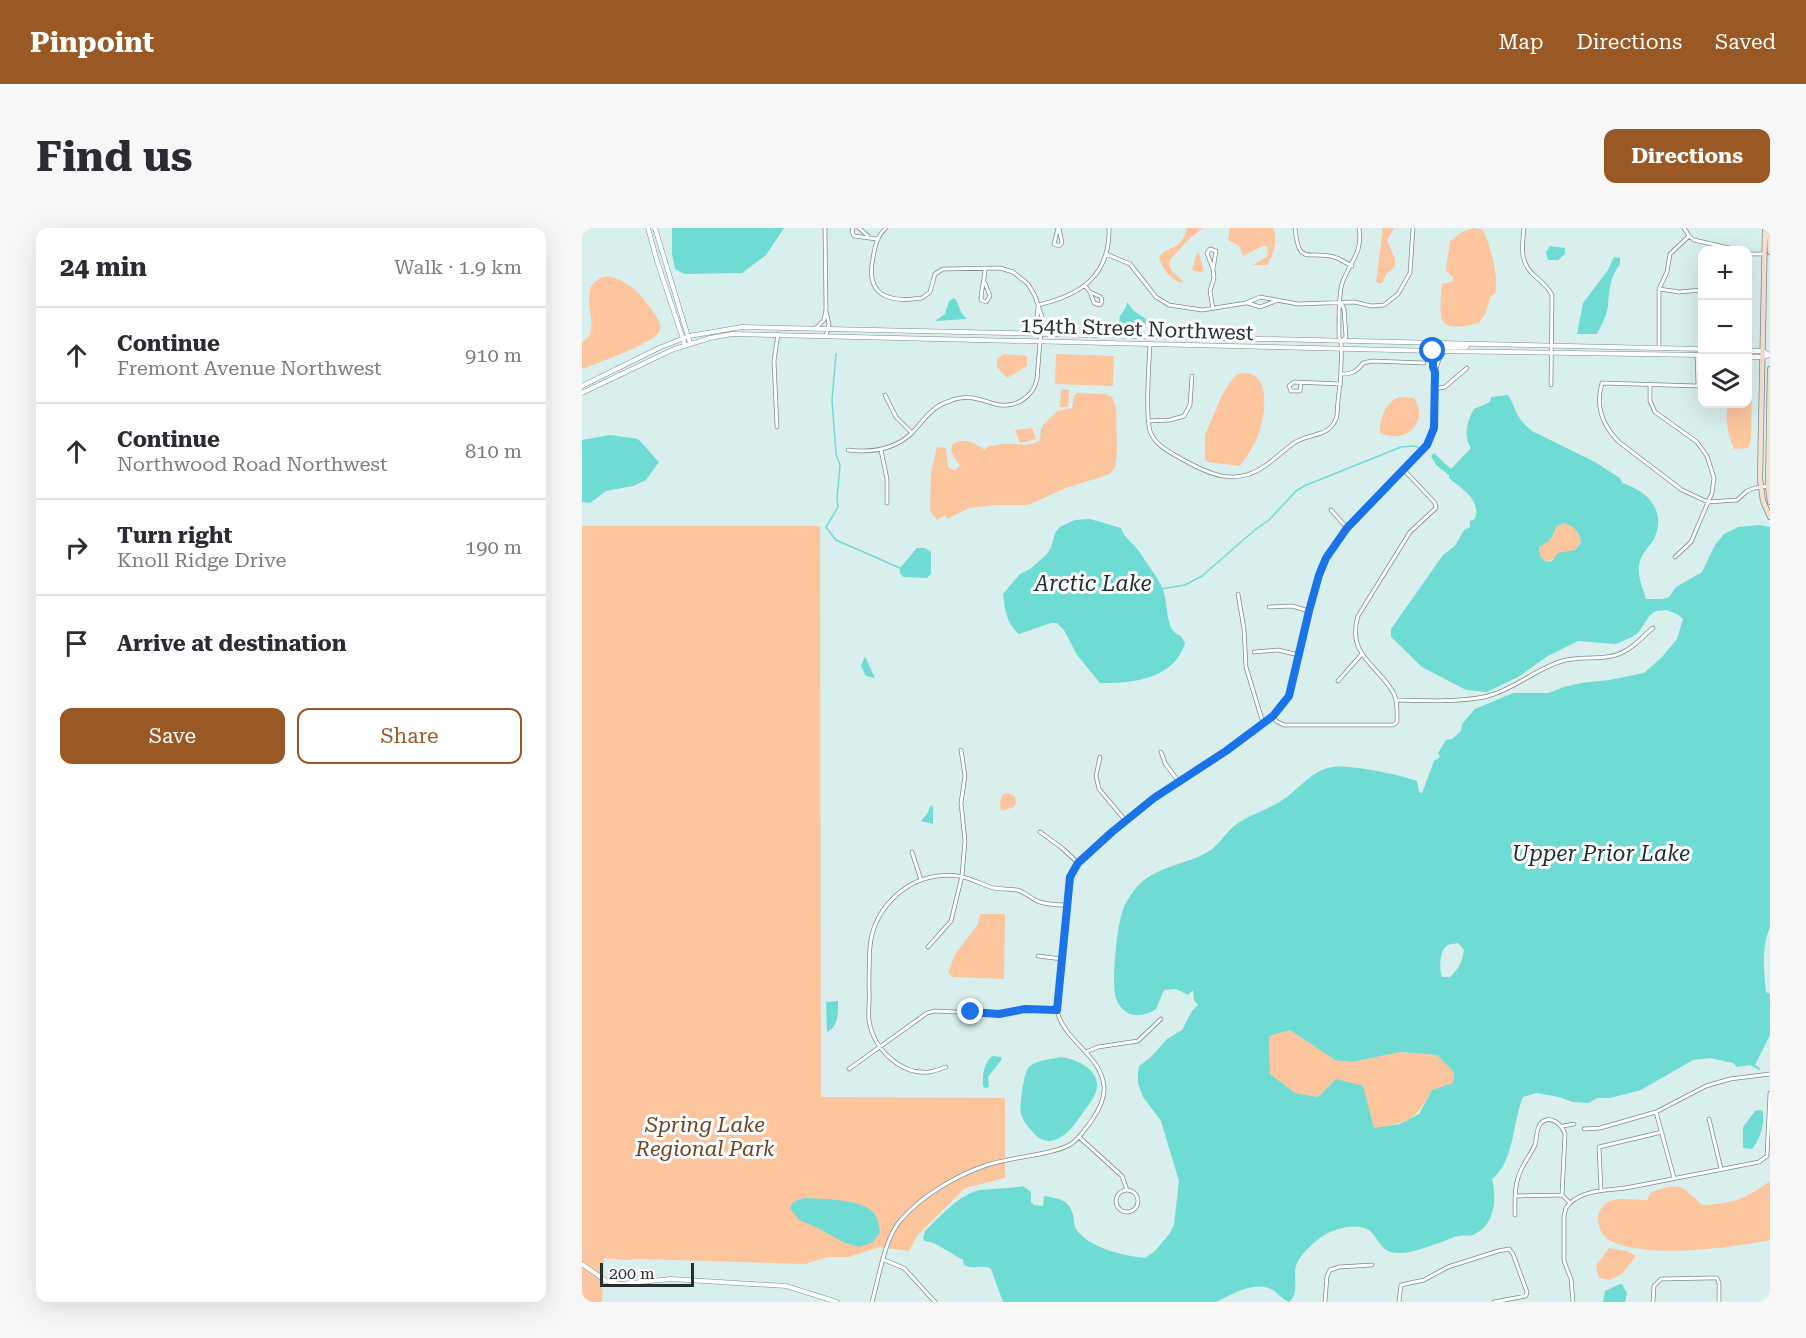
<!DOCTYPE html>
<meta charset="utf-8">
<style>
:root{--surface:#fff;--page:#f7f7f7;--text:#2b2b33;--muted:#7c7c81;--line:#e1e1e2;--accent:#9a5924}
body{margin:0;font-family:"Roboto Serif",serif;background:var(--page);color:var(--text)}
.controls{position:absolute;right:18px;top:18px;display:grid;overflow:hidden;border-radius:12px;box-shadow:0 6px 24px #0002}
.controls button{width:54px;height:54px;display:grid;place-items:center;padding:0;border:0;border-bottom:2px solid var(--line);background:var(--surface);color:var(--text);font:30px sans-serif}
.scale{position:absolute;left:18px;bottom:15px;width:94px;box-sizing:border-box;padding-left:6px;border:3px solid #272f2e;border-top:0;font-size:16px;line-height:21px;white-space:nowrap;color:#272f2e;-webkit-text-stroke:4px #fff;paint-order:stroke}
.stop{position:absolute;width:18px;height:18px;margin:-14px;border:4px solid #1a73e8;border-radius:50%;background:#fff}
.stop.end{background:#1a73e8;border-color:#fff;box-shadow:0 2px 6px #0008}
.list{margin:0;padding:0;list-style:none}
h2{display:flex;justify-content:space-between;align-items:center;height:78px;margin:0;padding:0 24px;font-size:26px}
h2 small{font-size:20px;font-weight:400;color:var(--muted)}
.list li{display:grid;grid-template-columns:39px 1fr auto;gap:18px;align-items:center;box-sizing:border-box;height:96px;padding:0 24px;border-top:2px solid var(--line)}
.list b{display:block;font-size:22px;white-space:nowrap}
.list p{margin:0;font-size:20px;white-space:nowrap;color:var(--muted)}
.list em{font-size:20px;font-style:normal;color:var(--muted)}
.actions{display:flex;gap:12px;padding:18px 24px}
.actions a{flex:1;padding:14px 0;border:2px solid var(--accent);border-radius:12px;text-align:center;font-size:21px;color:var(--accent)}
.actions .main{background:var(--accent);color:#fff}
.icon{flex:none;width:33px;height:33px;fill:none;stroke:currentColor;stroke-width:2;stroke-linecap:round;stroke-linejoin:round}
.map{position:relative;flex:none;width:1188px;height:1074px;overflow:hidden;border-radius:12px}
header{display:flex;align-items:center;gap:36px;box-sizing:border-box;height:84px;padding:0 30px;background:var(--accent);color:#fff}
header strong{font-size:28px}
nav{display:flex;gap:33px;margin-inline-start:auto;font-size:21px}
.intro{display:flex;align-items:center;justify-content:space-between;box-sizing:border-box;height:144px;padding:0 36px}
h1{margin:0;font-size:42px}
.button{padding:15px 27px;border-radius:12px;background:var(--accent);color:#fff;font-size:21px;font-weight:700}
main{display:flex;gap:36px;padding:0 36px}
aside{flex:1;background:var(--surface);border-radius:12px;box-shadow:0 6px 24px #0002}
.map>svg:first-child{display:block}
</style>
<header>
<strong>Pinpoint</strong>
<nav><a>Map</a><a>Directions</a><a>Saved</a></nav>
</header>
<div class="intro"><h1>Find us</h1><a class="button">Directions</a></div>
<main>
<aside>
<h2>24 min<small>Walk · 1.9 km</small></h2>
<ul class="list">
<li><svg class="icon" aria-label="ahead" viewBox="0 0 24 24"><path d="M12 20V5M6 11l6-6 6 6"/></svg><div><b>Continue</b><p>Fremont Avenue Northwest</p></div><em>910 m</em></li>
<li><svg class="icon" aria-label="ahead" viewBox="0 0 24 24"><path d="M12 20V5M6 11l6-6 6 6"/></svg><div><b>Continue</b><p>Northwood Road Northwest</p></div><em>810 m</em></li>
<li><svg class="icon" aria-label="right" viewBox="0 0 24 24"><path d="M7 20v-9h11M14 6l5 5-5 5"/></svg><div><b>Turn right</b><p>Knoll Ridge Drive</p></div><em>190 m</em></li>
<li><svg class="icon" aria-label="arrive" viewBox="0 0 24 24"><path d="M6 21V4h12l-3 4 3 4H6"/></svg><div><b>Arrive at destination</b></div></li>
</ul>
<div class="actions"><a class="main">Save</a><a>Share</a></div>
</aside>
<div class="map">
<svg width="1188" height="1074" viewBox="0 0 1188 1074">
<rect width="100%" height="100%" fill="#d9efed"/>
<path fill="#fcc59e" d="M605,0h16l-13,10 -21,23 2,9 12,11 -1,2c-11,-2 -20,-15 -23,-25 7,-13 22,-6 28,-30z
M648,0h43c5,11 1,27 -6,37h-14l15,-9 -1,-10h-4l-20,10 -4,-10 -11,-6z
M801,0h11l-7,12 8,19v8l-9,7 -3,8 -3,2 -4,-2z
M892,0l9,2c9,21 14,40 13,63l-5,3 -6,18 -6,9c-43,11 -40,-3 -37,-39l11,-3v-4l-7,-6 4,-30 12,-9z
M615,25h2l5,18 -4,1 -8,-2z
M25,48c18,4 31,14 41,29 5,7 14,16 12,25 -2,12 -65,34 -78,39v-27c16,-8 7,-27 7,-41 0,-5 1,-10 2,-15l9,-8z
M421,126l24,2v10l-20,12 -10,-11v-8z
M474,126l58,2 -1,30 -58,-2z
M1166,142l3,3 1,8 -1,59 -3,8 -14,1c-5,-14 -11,-31 -5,-45h19z
M662,145c29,1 20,43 15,60 -4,11 -12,23 -19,33l-32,-4 -3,-2v-25l17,-40 9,-14 5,-6z
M479,161l8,1 -1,17h-8z
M495,165l28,1 7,3 4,10 1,44 -2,16 -5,7 -44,14 -38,17h-33l-26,3 -22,11 -2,-4 -8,5 -7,-9 1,-38 6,-26 9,1 2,19 6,4 6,-5 -9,-14 1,-7c11,-9 22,-2 33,5l2,-3c6,-1 13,-3 19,-3 13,-1 23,4 34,-4l1,-11 2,-4 14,-14 15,-3 2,-12z
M817,169l15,1c16,24 -9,47 -34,35 0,-15 5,-30 19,-36z
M450,200l4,11 -16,4 -5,-13z
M982,295c11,4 14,8 17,20l-6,7 -29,12 -6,-6 -1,-9c10,-5 14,-9 17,-20z
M0,298h238l1,571 184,1v80l-40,10 -48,48 -8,15 -29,-4 -31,10h-21l-23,7 -166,-5 -15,1 -20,-2 -2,44h-20z
M427,565l6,4 1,6 -2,4 -13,4 -1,-10 3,-7z
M398,686h25l-1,65 -51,-2 -5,-5 8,-19 22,-29z
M708,802l46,30 16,2 48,-10 37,3 17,17 -1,11 -21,7c-18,32 -22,32 -58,38l-38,-49 -18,18 -23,-4 -25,-19 -1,-38z
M1188,953v59c-40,8 -122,19 -159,1 -16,-8 -18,-33 -1,-40 12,-4 25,-1 37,-1l4,-8c31,-9 28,-8 51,13 30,-1 44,-6 68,-24z
M1027,1020l18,3 9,5 -14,18 -12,6 -11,-2 -3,-12z"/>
<path fill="#6edcd3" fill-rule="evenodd" d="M90,0h112l-18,27 -24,18 -58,1 -9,-5 -3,-15z
M968,18l15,2v6l-7,6h-10l-2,-8z
M1032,29l6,1v6c-10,13 -11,27 -12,42 -1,9 -7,20 -11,28h-20l6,-31 25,-33z
M372,70c6,6 4,13 13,21l-32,2 10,-7 4,-13z
M545,74l6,8 17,12v2h-28l-3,-2 1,-6 6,-9z
M926,167c9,15 8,24 24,36l63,31 25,16 2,5c26,8 45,28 32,56 -4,6 -10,12 -13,19 -6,13 1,28 5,41h17l6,-2 7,-10 26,-15 13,-27 9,-11 14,-7 22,-2 10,2v400c-9,22 -6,42 -4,65l4,2v41l-15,30 6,4 -2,1 -9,-5 -13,2 -4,-4 -23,-5 -17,2 -52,30 -31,8h-13l-8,5 -17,-1 -13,-5 -23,-4 -13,4c-10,23 -9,66 -31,82 5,20 3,47 -19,56 -4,1 -9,0 -14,1 -6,1 -12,4 -17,6 -14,4 -30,12 -45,11 -14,-1 -16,-9 -24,-19 -10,-12 -30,-7 -43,-2 -13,6 -35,25 -35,40 0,11 3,22 -6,30 -7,-3 -10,-8 -16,-12 -18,-10 -40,4 -57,12h-213l-12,-33c-8,-5 -18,1 -27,-4l-1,-5 -29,-17 -9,-2 -2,-3 2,-7c15,-14 35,-38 56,-41 14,-2 28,-1 42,-4l8,6v10l3,3 9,1 1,-10c15,3 25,3 29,19 1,4 1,11 3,14 12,19 49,27 69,29l10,-7 15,-18 4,-8 5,-44 -18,-60 -18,-24 -5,-14v-11l1,-6 12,-9 16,-18 15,-9 10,-19 6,-6 -4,-5 -1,-10 -5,5 -12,-6 -12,1 -8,19c-15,10 -33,9 -40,-11 -5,-13 1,-71 6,-85 2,-9 8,-17 13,-24 20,-24 51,-23 76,-39 8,-6 14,-16 22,-23 15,-12 32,-16 48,-26 18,-11 30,-31 52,-34 16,-3 68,8 84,14l2,11 3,1 12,-32 6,-4 -2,-4 8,-13 6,-1 9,-8 1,-7 13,-15 38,-16h35l16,-6 17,-4 28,-3 35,-7 18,-16 15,-18 6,-20 -6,-5 -11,-4 -10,1 -6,4 -12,18 -6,4 -16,7 -38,-3 -30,15 -30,21 -31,15 -21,-2 -44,-23 -31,-30v-8l52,-74 12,-9 9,-16 6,-3v-6l5,-2c6,-20 -12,-29 -26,-41v-3l-13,-10 -5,-9 3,-3 17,16 20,-21c-8,-12 -4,-27 3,-39l16,-7 1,-5zM982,295c11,4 15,8 17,20l-6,7 -17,3 -6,8 -6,1 -6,-6 -1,-9c10,-5 14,-9 17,-20zM876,715l6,7c-2,12 -5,19 -14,27h-8c-3,-8 -3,-27 6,-32 2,-1 7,-1 10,-2zM708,802l45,30 17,2 48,-10 37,3 17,17 -1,11 -21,7 -13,24 -19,10 -26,4 -11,-42 -27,-7 -18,18 -23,-4 -25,-19 -1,-38z
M28,207l28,4 21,23 -13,18 -13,6 -27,5 -16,12 -8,-1v-62z
M508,291l31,9c4,12 14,16 20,26 7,12 17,23 22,36 6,14 1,41 18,46l4,7c-10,36 -54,41 -85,40l-23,-28 -13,-25 -7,-7h-6l-32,11c-13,-11 -14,-24 -16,-40l17,-20 10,-5 16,-14 5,-7 4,-15 5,-6 15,-7z
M335,320h8l6,4v22l-4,4 -24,-1 -3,-4v-5z
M283,428l10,22 -9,-2 -5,-10z
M349,577l2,3v16l-12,-3 6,-7z
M256,773c0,12 1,25 -11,31l-1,-30z
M410,828l9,1 1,2 -14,18 1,10 -4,1 -2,-2c-1,-10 1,-23 9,-30z
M479,829c15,2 38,12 36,30 -1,9 -8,17 -13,24 -7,11 -17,25 -29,29 -11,3 -18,-2 -24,-10 -4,-4 -8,-10 -10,-16 -2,-7 3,-45 9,-48 8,-6 22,-7 31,-9z
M1180,882c4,10 -2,30 -10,39l-9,-1v-21l12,-16z
M222,970c19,1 52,1 67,12 7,6 8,15 9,22l-7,10 -14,5 -16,-5 -23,-13 -21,-9 -9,-12 3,-6z
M1038,1056h2l5,9 -2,9h-22l2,-11z"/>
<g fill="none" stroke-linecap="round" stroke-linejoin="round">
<path stroke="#6edcd3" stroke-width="1.5" d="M254,126l-4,46 4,54 4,11 -3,34 1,8 -12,20 10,13 64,28
M579,361l24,-4 17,-9 54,-47 13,-9 27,-29 8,-5 97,-39 12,-1 5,1"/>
<g stroke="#7a8e8c" stroke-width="4.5">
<path id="minor" d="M271,0l-1,4 2,4 23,3
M277,0l9,8
M476,0l-4,16 5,2 3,-3 -3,-15
M713,0c4,39 12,22 39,29 6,2 12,6 18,9
M942,0c-2,20 -5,35 12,49 6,5 12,10 16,18l-1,90
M1102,0l5,8 5,4 44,10
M524,26l24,10 26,33 13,8 33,5 44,-7 14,-6 38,7 56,-2 18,4 12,-1 14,-11 12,-21 3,-45
M1166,26h16
M631,41l3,-18 -6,-2 -3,4 6,16 1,9 -4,13 3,18
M403,55l5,13 -4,6 -5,-2c0,-11 4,-21 4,-32
M503,58l5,6 4,11 6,2 2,-3 -1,-5 -11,-5
M1077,61l20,3 23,-2
M666,75l12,4 16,-6
M759,75l3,6 2,28 -3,3
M456,77c43,-10 72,-29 71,-77
M456,79l-2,21 3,7
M244,83l3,13 -3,12
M234,100l8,-8 2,-11 -1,-81
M568,116c-1,21 -5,69 0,87 5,14 18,20 30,27 28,16 55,29 85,8 10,-7 19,-16 29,-23 14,-10 34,-5 42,-24 2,-5 1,-12 2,-18 3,-20 4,-39 3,-59l-2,-5c0,-14 -1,-45 4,-56 8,-21 20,-28 16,-53
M1077,120v-59l8,-17 3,-18 19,-18
M851,123l1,19
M1115,127l1,31 -96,-3c-7,23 0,42 17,59l63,48 26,12 29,-2 10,-9 8,-3 13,-2
M760,146c10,0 14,-2 21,-11l9,-2 52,2
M719,155l-1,8h-9l-2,-5 5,-4 47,2
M1068,158v15l5,11 42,30 10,14 7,22 -2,15 -21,49 -16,15
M853,161l10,-2 22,-19
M303,167l11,22 16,16
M566,193l22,-1 14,-4 6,-11 2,-29
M195,199l-3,-66 4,-27
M266,222c24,3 46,0 64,-17 12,-13 20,-27 38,-32 7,-3 15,-4 23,-3 8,1 14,4 22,6 19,5 38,-6 42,-25l5,-62 -7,-21 -7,-12 -15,-12 -13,-4 -57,1 -8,5 -5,18 -8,6c-33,5 -57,-2 -49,-40 2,-12 4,-22 13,-30
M299,222l6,29v24
M749,282l16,18
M656,366l6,35 2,38 17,56
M687,379l23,-1 17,5
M672,424l24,-2 21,5
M756,453l23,-26
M815,472c24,1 68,2 91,-4 27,-7 47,-27 74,-35 20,-6 45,1 63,-10 10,-5 19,-16 28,-23
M692,488l2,5 8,4h109l4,-3c0,-9 1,-20 -3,-28 -15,-29 -48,-38 -36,-78l52,-84 26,-24 -1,-5 -31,-33
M579,524l4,11 13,18
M518,529l-4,19 3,13 26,31
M458,604l22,16 16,15
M330,624l9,28
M346,719l23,-26 11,-45 3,-35 -4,-38 4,-27 -4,-26
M456,728l24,3
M504,824l12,-5 40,-6 23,-22
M364,839c-5,2 -11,4 -17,5 -29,3 -56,-24 -60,-52 -1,-11 1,-22 0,-32 0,-14 0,-28 1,-41 3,-36 32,-66 67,-71 24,-3 32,3 53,11 8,3 18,1 27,3 9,2 15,10 23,12 9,3 19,3 28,3
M267,841l78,-56 8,-2 64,3 26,-5 32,1
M1074,884l18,66
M1127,891l12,50
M981,898l11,-2
M1002,901l16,-1 56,-16 50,-26 24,-7 40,-5
M497,909l43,39 5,14
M1019,962l-2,-43 63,-15
M534 973a11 11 0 1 1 22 0a11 11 0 1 1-22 0Z
M934,968l46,-1 8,8c17,-15 41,-12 61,-16 43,-8 85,-17 128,-25l8,-6 3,-63
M988,975l-4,5 -2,8v45l7,18 2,23
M933,987c0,-12 -1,-26 3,-37 3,-12 12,-22 17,-33 2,-7 1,-17 6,-22 10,-9 21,2 24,11l-3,61
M302,1032l20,8 31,34
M290,1074c7,-24 12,-62 28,-81 21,-25 57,-46 87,-56 23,-8 66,-10 84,-21 9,-6 15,-16 21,-24 7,-10 13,-21 12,-33 -2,-32 -41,-46 -47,-77l13,-133 8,-14 34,-31 41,-34 73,-47 47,-35 16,-20 20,-85 10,-36 7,-17 21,-30 83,-88c10,-25 -4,-71 15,-89
M743,1074l2,-26 3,-6 9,-3 33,-2
M817,1074l2,-17 23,-5 24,-13 50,-16 11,-2 4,5 14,38 -1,4 -32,6
M1071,1074l1,-16 7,-7 48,-1h8l2,5v19"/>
</g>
<g stroke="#7a8e8c" stroke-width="5">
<path id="tertiary" d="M66,0l9,33 28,84
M73,0l35,115
M851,123l3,-4h31
M1166,123h14l8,4
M1166,129h14l8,-2
M0,158l77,-38 30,-12 53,-9 960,22
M0,165l92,-44 36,-11 22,-4 703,17 267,4
M0,1036l24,17 14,3 51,-5 115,7 51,16"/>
</g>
<g stroke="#7a8e8c" stroke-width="6">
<path id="secondary" d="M1183,0l-5,251 3,22 7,16
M1187,0l1,24
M1188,141l-2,117 2,16"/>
</g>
<use href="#minor" stroke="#fff" stroke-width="3"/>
<use href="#tertiary" stroke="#fff" stroke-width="4"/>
<use href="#secondary" stroke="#f5e0cf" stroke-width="4.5"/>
</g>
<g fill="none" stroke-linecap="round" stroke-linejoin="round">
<path stroke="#1a73e8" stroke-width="8" d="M389,784l28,2 26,-5 32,1 13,-133 8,-14 34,-31 42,-34 72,-47 47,-35 16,-20 20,-85 10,-36 7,-17 21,-30 80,-83 7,-17 1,-56 -2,-5v-16"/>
</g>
<g text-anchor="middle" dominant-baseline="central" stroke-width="6" stroke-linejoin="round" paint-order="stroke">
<g font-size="21" fill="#272f2e" stroke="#fff">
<text transform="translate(555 101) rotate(2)">154th Street Northwest</text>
</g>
<g font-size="21" font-style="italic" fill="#6f421f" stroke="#fff">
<text x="123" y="897">Spring Lake<tspan x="123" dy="24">Regional Park</tspan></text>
</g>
<g font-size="22" font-style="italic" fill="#1b302e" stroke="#fff">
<text x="511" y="355">Arctic Lake</text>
<text x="1019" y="625">Upper Prior Lake</text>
</g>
</g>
</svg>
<div class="controls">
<button>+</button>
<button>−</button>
<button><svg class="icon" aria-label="layers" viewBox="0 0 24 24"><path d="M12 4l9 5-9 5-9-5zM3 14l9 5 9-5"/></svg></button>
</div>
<div class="scale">200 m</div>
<div class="stop" style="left:851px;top:123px"></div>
<div class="stop end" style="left:389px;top:784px"></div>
</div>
</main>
